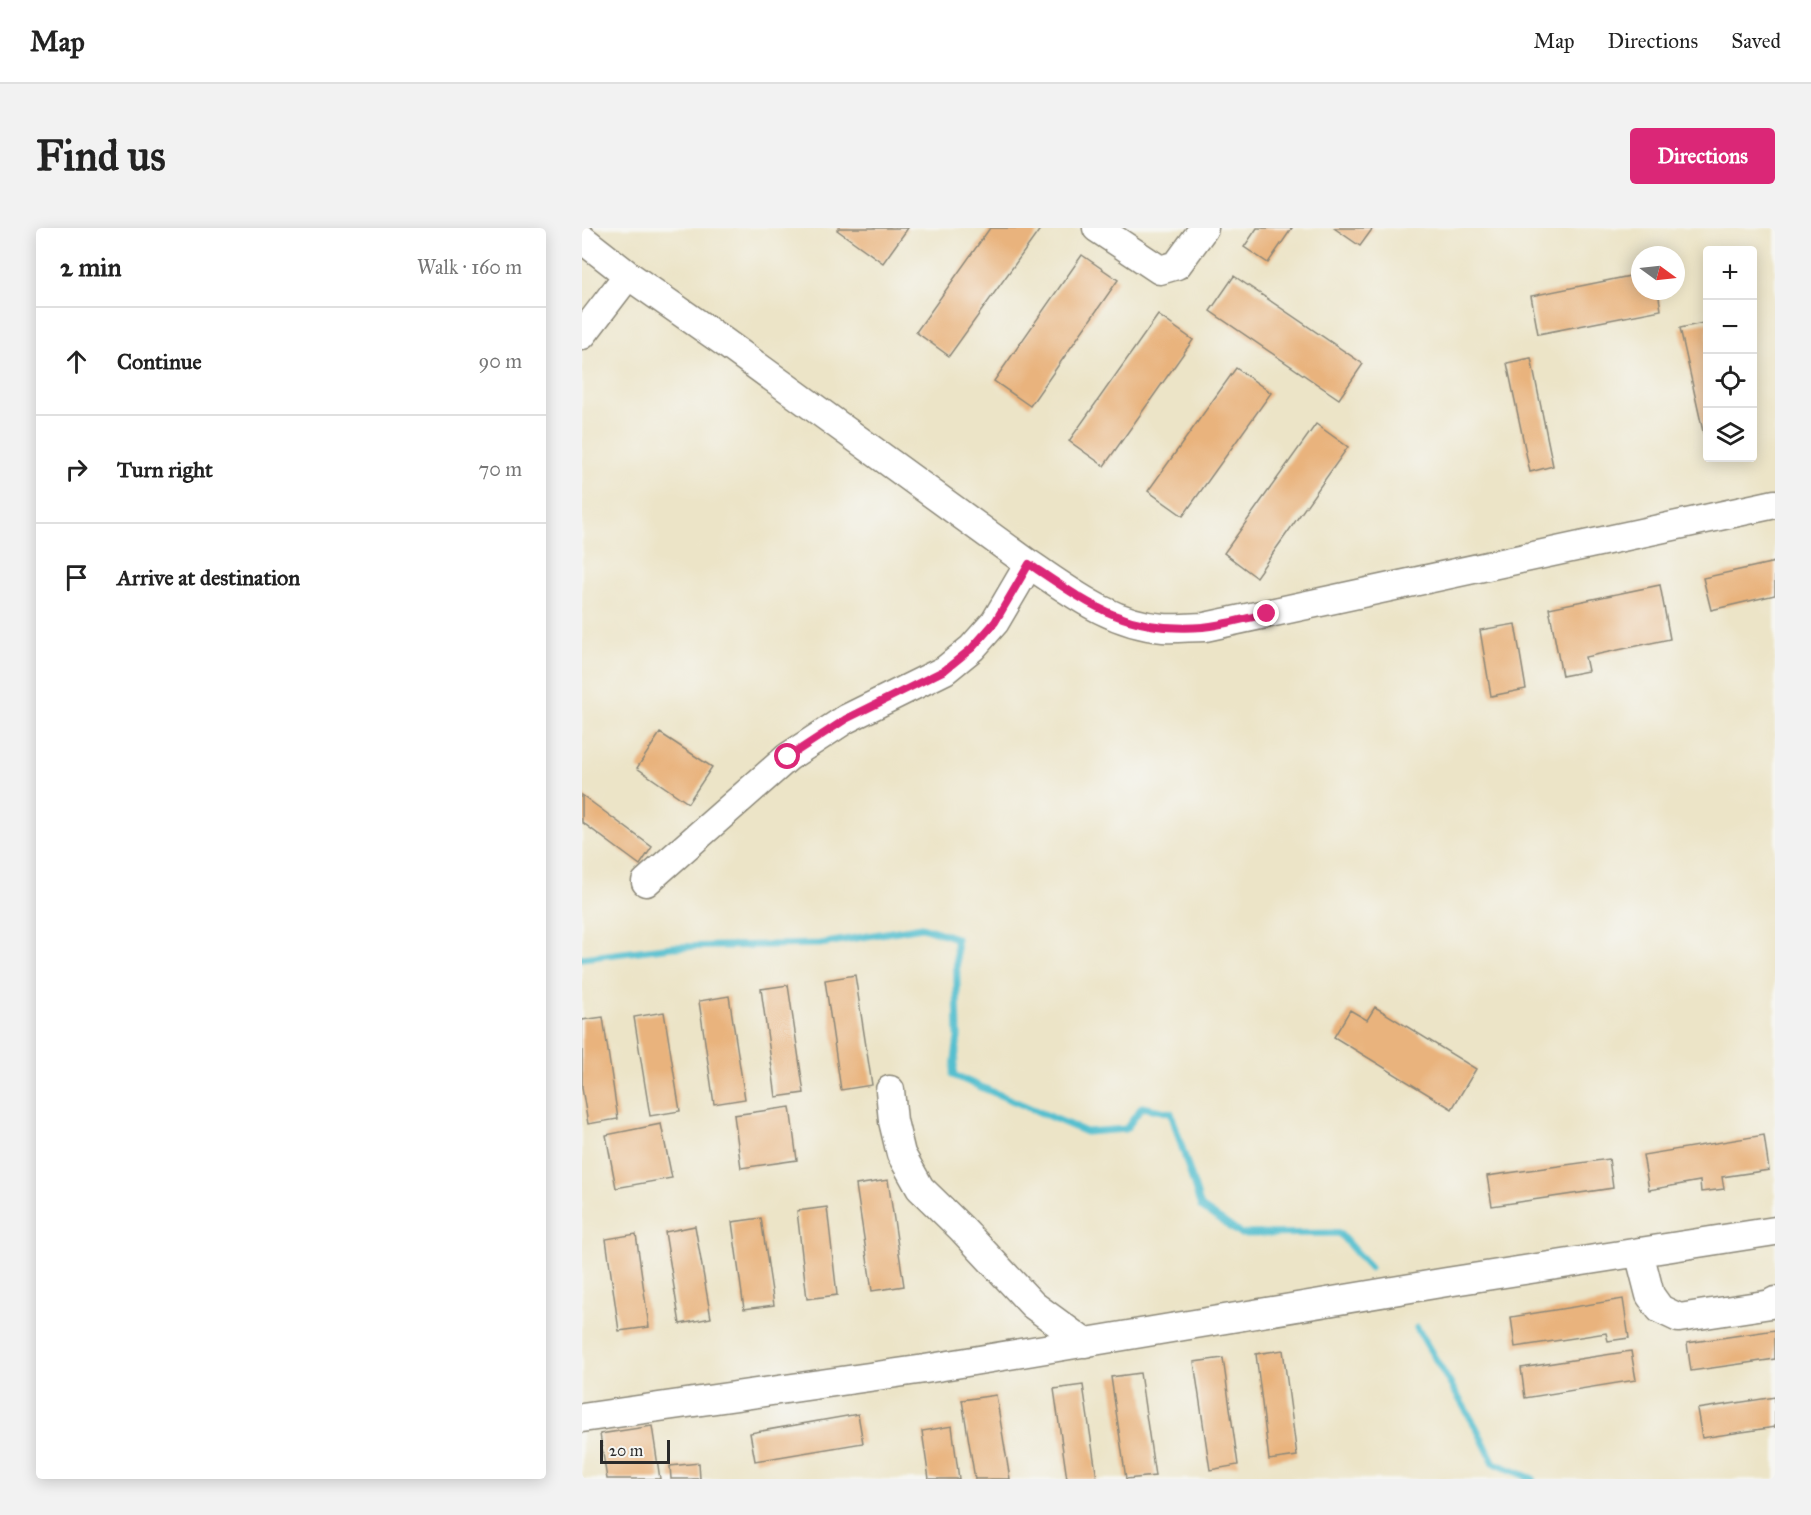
<!DOCTYPE html>
<meta charset="utf-8">
<style>
:root{--surface:#fff;--page:#f2f2f2;--text:#222;--muted:#767676;--line:#e0e0e0;--accent:#db2777}
body{margin:0;font-family:"IM FELL Great Primer",serif;background:var(--page);color:var(--text)}
.controls{position:absolute;right:18px;top:18px;display:grid;overflow:hidden;border-radius:6px;box-shadow:0 3px 15px #0003}
.controls button{width:54px;height:54px;display:grid;place-items:center;padding:0;border:0;border-bottom:2px solid var(--line);background:var(--surface);color:var(--text);font:30px sans-serif}
.compass{position:absolute;left:1049px;top:18px;width:54px;height:54px;border-radius:50%;background:var(--surface);box-shadow:0 3px 15px #0003;rotate:105deg}
.scale{position:absolute;left:18px;bottom:15px;width:70px;box-sizing:border-box;padding-left:6px;border:3px solid #2b2b2b;border-top:0;font-size:16px;line-height:21px;white-space:nowrap;color:#2b2b2b;-webkit-text-stroke:4px #f6f6f2;paint-order:stroke}
.stop{position:absolute;width:18px;height:18px;margin:-14px;border:4px solid #db2777;border-radius:50%;background:#fff}
.stop.end{background:#db2777;border-color:#fff;box-shadow:0 2px 6px #0008}
.list{margin:0;padding:0;list-style:none}
h2{display:flex;justify-content:space-between;align-items:center;height:78px;margin:0;padding:0 24px;font-size:26px}
h2 small{font-size:20px;font-weight:400;color:var(--muted)}
.list li{display:grid;grid-template-columns:39px 1fr auto;gap:18px;align-items:center;box-sizing:border-box;height:108px;padding:0 24px;border-top:2px solid var(--line)}
.list b{display:block;font-size:22px;white-space:nowrap}
.list em{font-size:20px;font-style:normal;color:var(--muted)}
.icon{flex:none;width:33px;height:33px;fill:none;stroke:currentColor;stroke-width:2;stroke-linecap:round;stroke-linejoin:round}
.map{position:relative;flex:none;width:1193px;height:1251px;overflow:hidden;border-radius:6px}
header{display:flex;align-items:center;gap:36px;box-sizing:border-box;height:84px;padding:0 30px;background:var(--surface);border-bottom:2px solid var(--line)}
header strong{font-size:28px}
nav{display:flex;gap:33px;margin-inline-start:auto;font-size:21px}
.intro{display:flex;align-items:center;justify-content:space-between;box-sizing:border-box;height:144px;padding:0 36px}
h1{margin:0;font-size:42px}
.button{padding:15px 27px;border-radius:6px;background:var(--accent);color:#fff;font-size:21px;font-weight:700}
main{display:flex;gap:36px;padding:0 36px}
aside{flex:1;background:var(--surface);border-radius:6px;box-shadow:0 3px 15px #0003}
.map>svg:first-child{display:block}
</style>
<header>
<strong>Map</strong>
<nav><a>Map</a><a>Directions</a><a>Saved</a></nav>
</header>
<div class="intro"><h1>Find us</h1><a class="button">Directions</a></div>
<main>
<aside>
<h2>2 min<small>Walk · 160 m</small></h2>
<ul class="list">
<li><svg class="icon" aria-label="ahead" viewBox="0 0 24 24"><path d="M12 20V5M6 11l6-6 6 6"/></svg><div><b>Continue</b></div><em>90 m</em></li>
<li><svg class="icon" aria-label="right" viewBox="0 0 24 24"><path d="M7 20v-9h11M14 6l5 5-5 5"/></svg><div><b>Turn right</b></div><em>70 m</em></li>
<li><svg class="icon" aria-label="arrive" viewBox="0 0 24 24"><path d="M6 21V4h12l-3 4 3 4H6"/></svg><div><b>Arrive at destination</b></div></li>
</ul>
</aside>
<div class="map">
<svg width="1193" height="1251" viewBox="0 0 1193 1251">
<rect width="100%" height="100%" fill="#f6f6f2"/>
<filter id="ink" filterUnits="userSpaceOnUse"><feTurbulence type="fractalNoise" baseFrequency=".0167" numOctaves="2"/><feDisplacementMap in="SourceGraphic" scale="12" xChannelSelector="R" yChannelSelector="G"/><feConvolveMatrix kernelMatrix="1 2 1 2 8 2 1 2 1" color-interpolation-filters="sRGB"/></filter>
<filter id="wash" filterUnits="userSpaceOnUse"><feTurbulence type="fractalNoise" baseFrequency=".008" numOctaves="4" result="noise"/><feDisplacementMap in="SourceGraphic" scale="24" xChannelSelector="R" yChannelSelector="G"/><feGaussianBlur stdDeviation="1.35" result="paint"/><feColorMatrix in="noise" values="0 0 0 0 0 0 0 0 0 0 0 0 0 0 0 0 0 1.4 0 .05"/><feComposite in="paint" operator="in"/></filter>
<g filter="url(#wash)">
<rect width="100%" height="100%" fill="#ece4c7"/>
<g fill="none" stroke-linecap="round" stroke-linejoin="round">
<path stroke="#54bfcf" stroke-width="7" d="M0,730l90,-11 148,-3 102,-17 34,11 2,99 -5,38 133,57 40,-3 16,-22 29,6 30,94 40,27 98,-1 31,35
M835,1100l59,99 18,36 39,16"/>
</g>
<g id="blocks">
<path fill="#e9b37d" d="M257,0h69l-25,35 -46,-33z
M408,0h51l-92,128 -33,-24z
M675,0h35l-24,35 -24,-16z
M752,0h39l-13,18z
M500,27l36,25 -88,126 -36,-25z
M1058,46v17h18l3,19 -123,24 -7,-38z
M652,48l129,88 -24,35 -129,-88z
M576,87l35,25 -89,126 -35,-25z
M1126,94v114h-4l-24,-108z
M949,130l22,108 -23,6 -23,-109z
M654,140l35,25 -88,123 -35,-25z
M734,196l32,23 -92,130 -32,-24z
M1193,334v33l-64,15 -8,-32z
M1078,357l10,54 -85,18 3,14 -26,5 -13,-68z
M933,396l11,65 -35,7 -11,-66z
M78,505l52,34 -24,36 -51,-35z
M0,567l70,52 -12,18 -58,-43z
M273,747l17,110 -31,5 -16,-110z
M206,757l16,108 -28,4 -15,-108z
M147,768l16,103 -31,5 -15,-103z
M793,779l101,62 -24,40 -118,-72 16,-27 17,10z
M82,784l16,99 -30,5 -16,-99z
M21,789l15,102 -30,5 -6,-36v-68z
M208,879l7,53 -56,8 -7,-53z
M79,896l11,54 -56,10 -10,-53z
M1182,907l5,35 -47,7 2,12 -23,3 -1,-11 -51,9 -6,-35z
M1027,931l4,29 -121,18 -5,-30z
M306,952l16,106 -32,5 -16,-106z
M245,979l10,88 -30,4 -10,-88z
M179,990l13,87 -30,4 -12,-87z
M113,998l16,92 -31,6 -15,-92z
M54,1006l13,93 -30,4 -13,-92z
M1041,1071l6,39 -21,3 -2,-8 -91,14 -4,-30z
M1193,1102v29l-84,12 -4,-28z
M701,1122l14,106 -28,4 -13,-106z
M1049,1123l5,29 -111,18 -4,-30z
M641,1130l15,107 -28,5 -16,-108z
M558,1145l15,103 -29,3 -15,-102z
M501,1157l14,94h-30l-13,-90z
M414,1167l14,84h-35l-13,-79z
M1193,1169v30l-73,11 -5,-29z
M276,1186l5,29 -108,18 -5,-28z
M70,1198l8,53h-53l-7,-45z
M370,1198l7,53h-30l-7,-48z
M117,1235l1,16h-29l-1,-13z"/>
</g>
</g>
<g filter="url(#ink)">
<use href="#blocks" fill-opacity="0" stroke="#8c8879" stroke-width="1.5"/>
<g fill="none" stroke-linecap="round" stroke-linejoin="round">
<g stroke="#8c8879" stroke-width="31">
<path id="minor" d="M515,0l63,42 17,-5 27,-37
M0,11l46,36 96,67 305,222c42,28 82,60 134,64 13,1 28,-1 42,-1l570,-123
M0,107l46,-60
M64,654l142,-125 58,-38 99,-49 27,-22 23,-26 34,-58
M308,862l3,31 8,33 19,34 41,40 72,77 52,38
M1057,1024l11,43 10,14 19,9 92,-14 4,-3
M0,1190l343,-49 522,-87 328,-51"/>
</g>
<use href="#minor" stroke="#fff" stroke-width="28"/>
</g>
</g>
<g fill="none" stroke-linecap="round" stroke-linejoin="round" filter="url(#ink)">
<path stroke="#db2777" stroke-width="8" d="M206,529l58,-38 99,-49 27,-22 23,-26 34,-58c61,41 97,69 174,63 21,-2 43,-9 64,-13"/>
</g>
</svg>
<div class="controls">
<button>+</button>
<button>−</button>
<button><svg class="icon" aria-label="locate" viewBox="0 0 24 24"><circle cx="12" cy="12" r="6"/><path d="M12 2v4M12 18v4M2 12h4M18 12h4"/></svg></button>
<button><svg class="icon" aria-label="layers" viewBox="0 0 24 24"><path d="M12 4l9 5-9 5-9-5zM3 14l9 5 9-5"/></svg></button>
</div>
<svg class="compass" viewBox="-18 -18 36 36"><path d="M0-13l5 13h-10z" fill="#e53935"/><path d="M0 13l5-13h-10z" fill="#767676"/></svg>
<div class="scale">20 m</div>
<div class="stop" style="left:206px;top:529px"></div>
<div class="stop end" style="left:685px;top:386px"></div>
</div>
</main>
